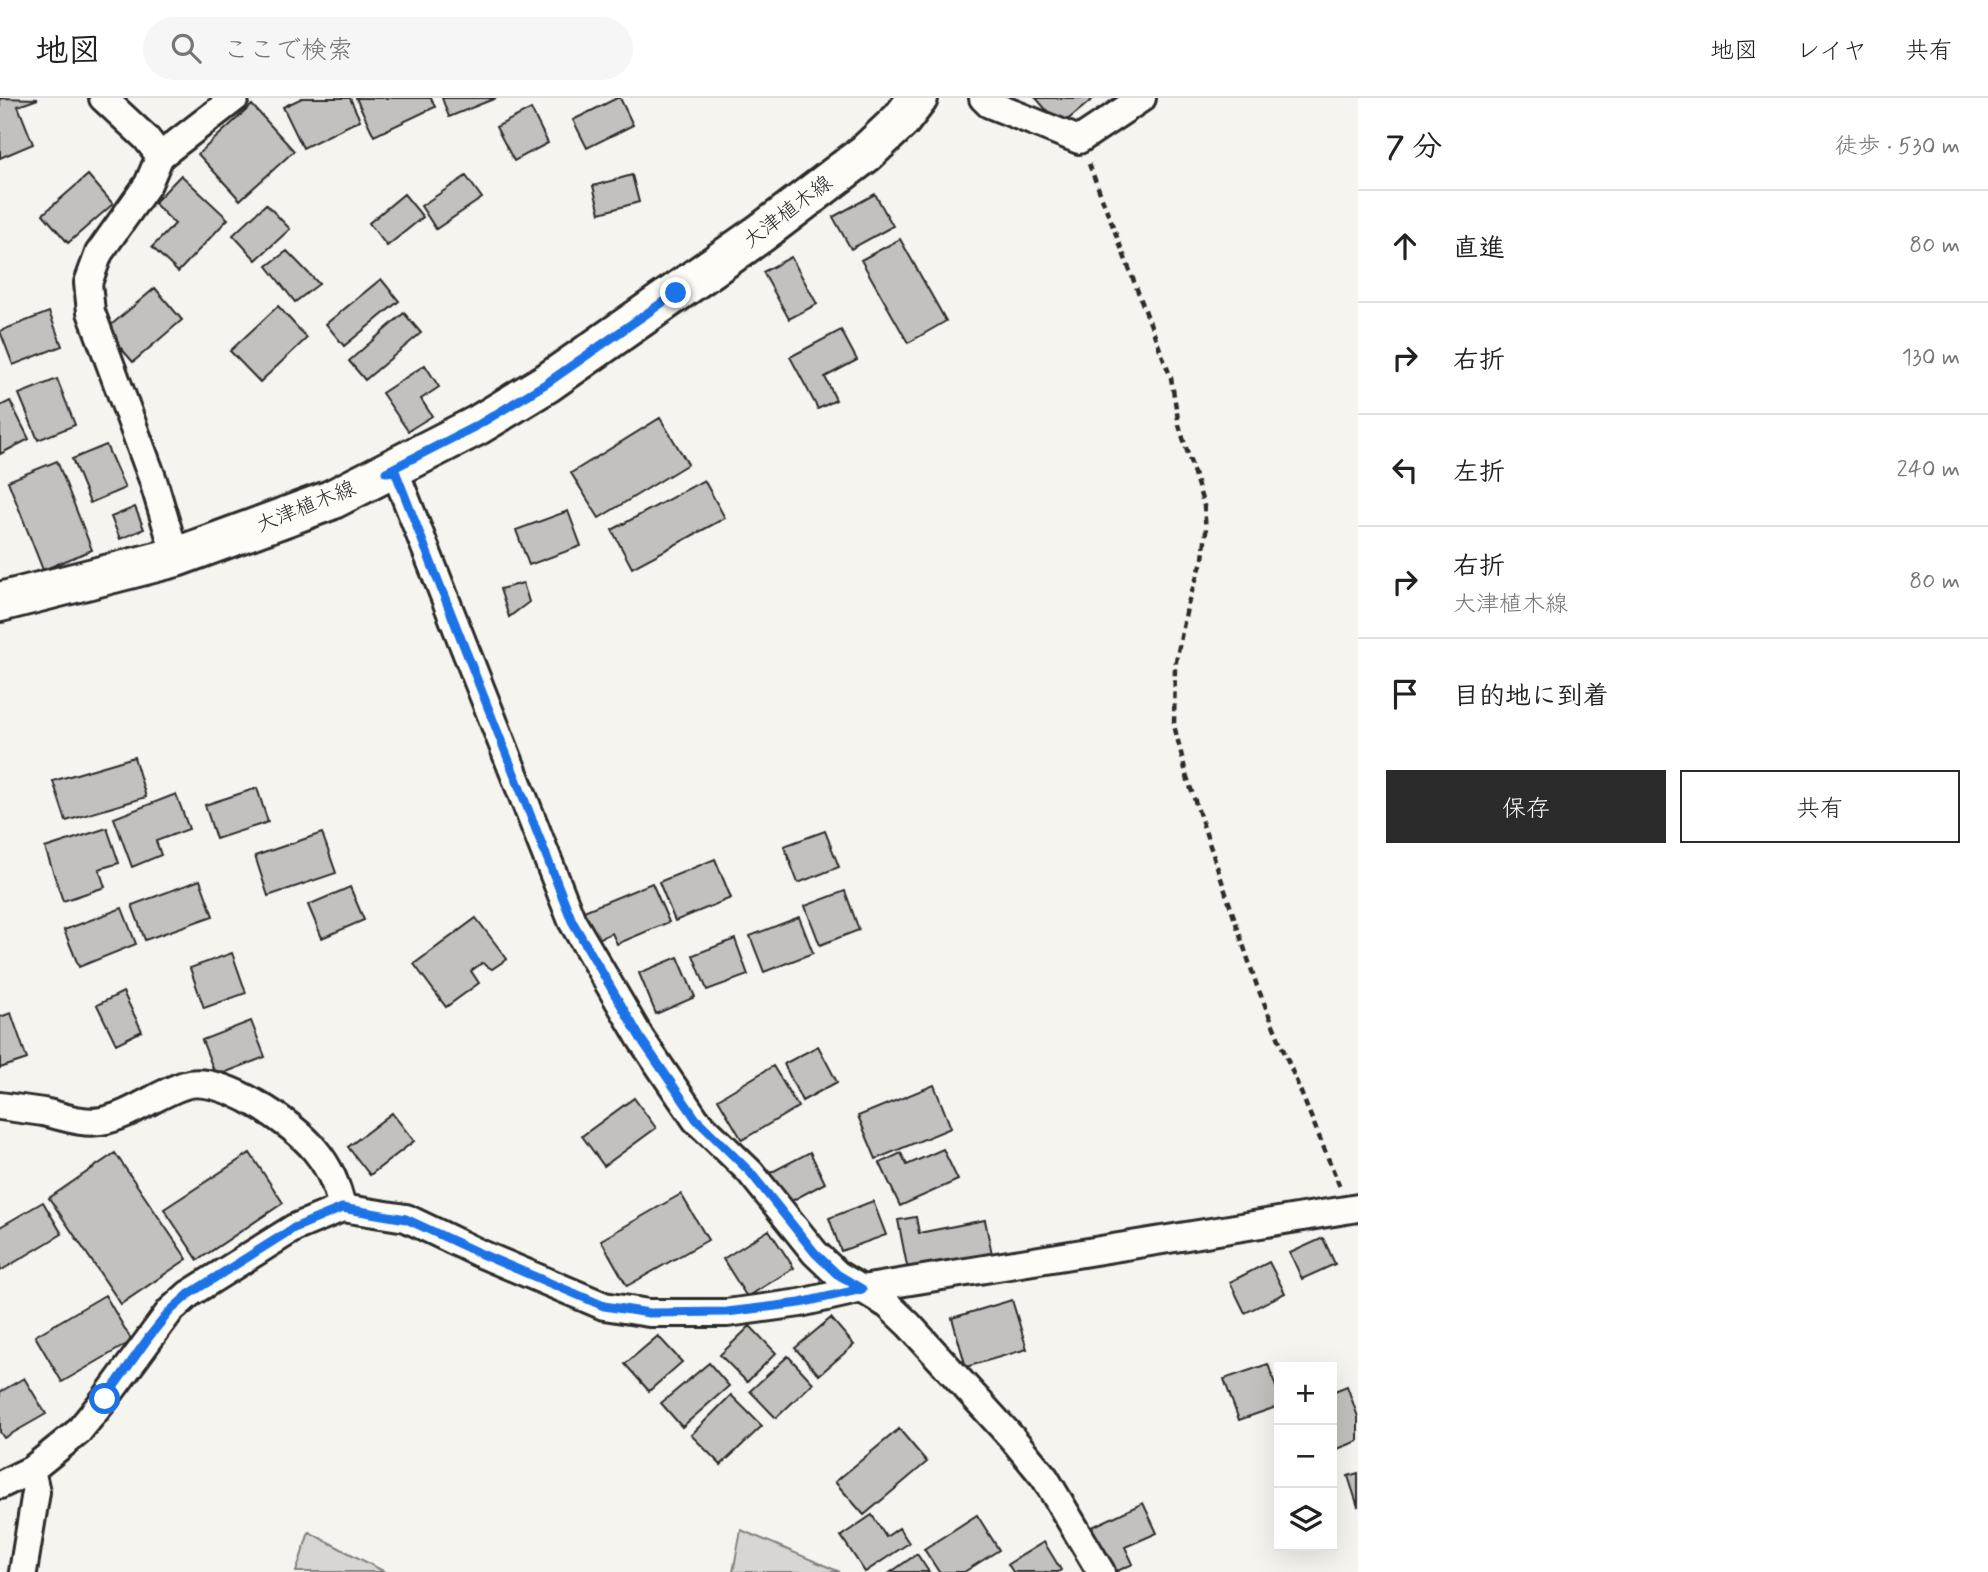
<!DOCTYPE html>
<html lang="ja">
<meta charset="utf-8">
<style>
:root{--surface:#fff;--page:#f6f6f6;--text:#222;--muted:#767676;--line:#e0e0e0;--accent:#2b2b2b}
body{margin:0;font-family:Mynerve,"Klee One",sans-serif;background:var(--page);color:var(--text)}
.controls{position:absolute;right:21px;bottom:21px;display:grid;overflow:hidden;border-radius:0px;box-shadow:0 7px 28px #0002}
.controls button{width:63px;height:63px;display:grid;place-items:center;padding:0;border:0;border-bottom:2px solid var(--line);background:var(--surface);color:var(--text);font:35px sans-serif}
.stop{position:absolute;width:21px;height:21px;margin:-16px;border:5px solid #1a73e8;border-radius:50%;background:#fff}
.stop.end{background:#1a73e8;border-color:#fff;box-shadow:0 2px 7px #0008}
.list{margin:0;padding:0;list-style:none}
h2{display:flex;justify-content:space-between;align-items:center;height:91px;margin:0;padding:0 28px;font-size:30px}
h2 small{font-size:23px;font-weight:400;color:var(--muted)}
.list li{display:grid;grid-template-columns:46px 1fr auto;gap:21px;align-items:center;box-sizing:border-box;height:112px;padding:0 28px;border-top:2px solid var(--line)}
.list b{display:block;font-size:26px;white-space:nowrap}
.list p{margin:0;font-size:23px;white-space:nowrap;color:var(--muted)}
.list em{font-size:23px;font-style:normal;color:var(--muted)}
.actions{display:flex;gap:14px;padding:21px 28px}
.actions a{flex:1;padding:16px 0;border:2px solid var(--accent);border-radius:0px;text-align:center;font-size:24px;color:var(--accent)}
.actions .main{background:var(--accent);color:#fff}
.icon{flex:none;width:38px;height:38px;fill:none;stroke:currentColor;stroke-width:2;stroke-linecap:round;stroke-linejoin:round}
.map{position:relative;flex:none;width:1358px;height:1474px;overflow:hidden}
header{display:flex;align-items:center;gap:42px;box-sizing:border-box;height:98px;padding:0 35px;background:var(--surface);border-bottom:2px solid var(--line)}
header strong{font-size:33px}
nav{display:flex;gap:38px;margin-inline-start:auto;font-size:24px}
.search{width:490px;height:63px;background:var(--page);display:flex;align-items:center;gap:18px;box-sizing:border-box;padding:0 24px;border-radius:38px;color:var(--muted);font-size:26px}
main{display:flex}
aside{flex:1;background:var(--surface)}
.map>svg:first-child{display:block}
</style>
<header>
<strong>地図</strong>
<div class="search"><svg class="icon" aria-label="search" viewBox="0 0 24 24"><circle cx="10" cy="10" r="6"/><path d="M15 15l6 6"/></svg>ここで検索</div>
<nav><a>地図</a><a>レイヤ</a><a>共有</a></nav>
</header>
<main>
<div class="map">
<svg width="1358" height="1474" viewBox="0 0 1358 1474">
<rect width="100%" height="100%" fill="#f5f4ef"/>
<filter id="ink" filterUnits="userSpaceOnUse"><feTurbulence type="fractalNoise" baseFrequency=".0143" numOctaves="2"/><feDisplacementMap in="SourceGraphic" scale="14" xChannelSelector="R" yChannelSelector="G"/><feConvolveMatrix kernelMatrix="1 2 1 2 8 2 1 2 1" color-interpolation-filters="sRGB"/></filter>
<g filter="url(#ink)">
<path fill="#d7d6d2" stroke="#81807e" stroke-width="2" d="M741,1432l99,42h-107z
M309,1434l76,40h-89z"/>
<path fill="#c2c1be" stroke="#2b2b2b" stroke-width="2" d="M0,0l38,1 -20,7 15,38 -33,14z
M302,0h48l10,22 -57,28 -20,-41z
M356,0h75l4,9 -61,29z
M442,0h54l-47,19z
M617,0h3l13,27 -46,23 -14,-28z
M1036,0h58l-34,28z
M252,7l42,46 -54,49 -42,-46z
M531,11l17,34 -34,18 -18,-34z
M88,77l25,29 -45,39 -25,-29z
M181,77l47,44 -50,53 -26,-25 23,-23 -21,-21z
M632,77l7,27 -39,11 -7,-27z
M466,78l16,22 -46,31 -15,-23z
M404,96l19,23 -36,29 -18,-23z
M875,96l18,32 -42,23 -18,-32z
M266,106l24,25 -34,31 -23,-25z
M900,141l46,82 -38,22 -47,-83z
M287,153l32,33 -24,18 -28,-36z
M791,159l26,47 -28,15 -26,-47z
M381,181l18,22 -55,45 -18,-22z
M155,190l27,32 -49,42 -28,-32z
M278,208l29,32 -47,44 -30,-31z
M49,214l13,34 -49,19 -13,-34z
M404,215l17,20 -56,47 -16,-19z
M841,232l16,30 -32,17 11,23 -18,9 -28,-52z
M425,267l14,22 -18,12 11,17 -24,15 -26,-38z
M57,281l18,46 -37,15 -19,-46z
M10,303l19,38 -29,15v-48z
M660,320l28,46 -89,54 -28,-45z
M106,347l19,43 -35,15 -18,-44z
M57,363l35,89 -49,20 -35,-89z
M704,382l21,38 -93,50 -20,-38z
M135,409l9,22 -24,10 -9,-22z
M568,413l13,35 -52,19 -13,-35z
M523,485l6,19 -20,15 -9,-28z
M134,659l12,40 -80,24 -13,-40z
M257,690l11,34 -52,17 -11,-34z
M176,696l13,35 -33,12 5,14 -29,12 -18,-49z
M107,730l12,35 -20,6 6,18 -42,14 -18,-53z
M825,733l14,36 -41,16 -14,-37z
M322,735l14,40 -68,23 -13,-40z
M715,761l16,39 -56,23 -16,-39z
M200,782l13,36 -68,24 -13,-35z
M652,785l17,39 -52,22 -5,-11 -21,9 -12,-29z
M350,789l14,33 -42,18 -14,-33z
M845,793l14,39 -39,15 -15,-39z
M122,810l14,36 -57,23 -15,-37z
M799,819l14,36 -49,19 -14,-36z
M476,820l31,41 -15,10 -10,-6 -11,8 8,12 -33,24 -32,-43z
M735,841l13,36 -41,15 -14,-35z
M232,855l14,40 -42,15 -14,-40z
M678,859l17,40 -39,17 -17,-41z
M123,894l19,39 -26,13 -19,-39z
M11,915l16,46 -27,9v-51z
M251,923l14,36 -49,19 -14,-36z
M818,948l19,36 -35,19 -18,-37z
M773,968l25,41 -56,33 -24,-41z
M934,987l17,43 -75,31 -18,-43z
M634,1000l22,30 -52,38 -22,-30z
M392,1015l22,28 -44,34 -22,-28z
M943,1051l15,31 -58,26 -20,-43 21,-10 6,12z
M810,1054l15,31 -39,21 -16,-31z
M115,1055l72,106 -66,45 -72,-106z
M250,1055l33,50 -85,57 -34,-51z
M681,1096l27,46 -81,46 -26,-46z
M873,1103l13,34 -45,16 -12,-33z
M43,1104l19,32 -62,37v-44z
M916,1119l3,16 66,-13 7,34 -84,17 -10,-51z
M769,1132l25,38 -47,29 -24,-38z
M1323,1140l12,26 -33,15 -12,-26z
M1269,1164l16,31 -40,20 -15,-31z
M105,1197l27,46 -70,41 -27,-46z
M1012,1202l15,49 -61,18 -14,-49z
M831,1220l23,27 -35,30 -24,-27z
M750,1228l26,27 -29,29 -27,-27z
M658,1238l24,26 -33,29 -24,-27z
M788,1258l25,27 -37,35 -26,-27z
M709,1265l20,23 -47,41 -21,-24z
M1268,1266l11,32v10l-40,14 -15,-41z
M24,1280l22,36 -42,24 -4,-6v-40z
M1347,1288l11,31v24l-26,10v-59z
M731,1297l31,31 -41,39 -30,-30z
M899,1331l28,33 -63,53 -29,-33z
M1358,1375v34l-10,-31z
M1143,1405l14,30 -32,14 8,17 -18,8h-6l-21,-43z
M872,1417l14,22 13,-9 10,15 -44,29 -24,-36z
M977,1417l22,35 -35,22h-25l-15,-23z
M1044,1444l17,28 -3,2h-45l-5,-8z
M917,1456l12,18h-38z"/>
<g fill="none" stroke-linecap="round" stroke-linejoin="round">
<g stroke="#2b2b2b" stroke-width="32">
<path id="minor" d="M103,0l43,40 14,18 -12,28 -49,69 -11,30 3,29 62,168 23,77
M983,0l6,6 90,36 63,-42
M160,58l75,-58
M386,374l9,-1 177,450 69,118 55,81 54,52 65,81 22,21 51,31 21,20 104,114 32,39 56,94
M0,1008c14,2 29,4 43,6 19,4 38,12 58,9 30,-5 55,-27 84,-36 36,-11 108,38 130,65 15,18 22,36 27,58
M0,1387l31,-15 47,-38 27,-33 65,-88 19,-17 105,-66 48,-20 64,10 73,35 125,53 45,7h78l73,-10 62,-14 496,-81
M23,1474l13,-80 -5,-22"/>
</g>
<g stroke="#2b2b2b" stroke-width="44">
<path id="primary" d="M0,504l176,-45 155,-57 147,-75 69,-42 214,-150 105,-80 35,-33 17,-22"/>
</g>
<path stroke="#2b2b2b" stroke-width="4.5" stroke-dasharray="7 5" stroke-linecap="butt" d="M1089,66l82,214 8,47 25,81 2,26 -3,27 -15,44 -13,63 -1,59 13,52 70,209 83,201"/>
<use href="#minor" stroke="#fdfcf7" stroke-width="26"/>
<use href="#primary" stroke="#fdfcf7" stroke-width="38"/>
</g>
</g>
<g fill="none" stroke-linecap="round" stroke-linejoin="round" filter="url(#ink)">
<path stroke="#1a73e8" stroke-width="9" d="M105,1301l44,-62 21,-26 19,-17 105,-66 48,-20 64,11 73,34 125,53 45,7 78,-1 73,-9 62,-14 -25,-15 -22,-21 -65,-81 -54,-53 -55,-80 -69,-118 -177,-450 -9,1 92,-47 69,-42 129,-90"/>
</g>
<g text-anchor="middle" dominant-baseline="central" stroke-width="5" stroke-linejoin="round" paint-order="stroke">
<g font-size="21" fill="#2b2b2b" stroke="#fdfcf7">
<text transform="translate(788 114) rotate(-37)">大津植木線</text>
<text transform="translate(306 409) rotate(-22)">大津植木線</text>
</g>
</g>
</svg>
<div class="controls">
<button>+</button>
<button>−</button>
<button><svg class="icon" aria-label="layers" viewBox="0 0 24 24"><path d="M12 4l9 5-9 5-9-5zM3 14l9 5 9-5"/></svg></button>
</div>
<div class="stop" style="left:105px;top:1301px"></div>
<div class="stop end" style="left:676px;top:195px"></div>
</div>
<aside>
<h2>7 分<small>徒歩 · 530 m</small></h2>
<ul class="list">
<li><svg class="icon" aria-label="ahead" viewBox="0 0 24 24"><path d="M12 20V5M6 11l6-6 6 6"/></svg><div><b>直進</b></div><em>80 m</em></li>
<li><svg class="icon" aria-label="right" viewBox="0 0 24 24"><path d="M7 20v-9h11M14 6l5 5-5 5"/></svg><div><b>右折</b></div><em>130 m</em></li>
<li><svg class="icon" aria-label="left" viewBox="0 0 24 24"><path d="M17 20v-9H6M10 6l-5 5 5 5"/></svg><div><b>左折</b></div><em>240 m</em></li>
<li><svg class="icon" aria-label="right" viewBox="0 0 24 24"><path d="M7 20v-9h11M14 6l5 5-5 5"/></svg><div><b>右折</b><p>大津植木線</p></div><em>80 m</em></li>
<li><svg class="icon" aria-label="arrive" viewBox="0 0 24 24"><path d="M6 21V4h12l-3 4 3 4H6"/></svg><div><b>目的地に到着</b></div></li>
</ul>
<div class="actions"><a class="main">保存</a><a>共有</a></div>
</aside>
</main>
